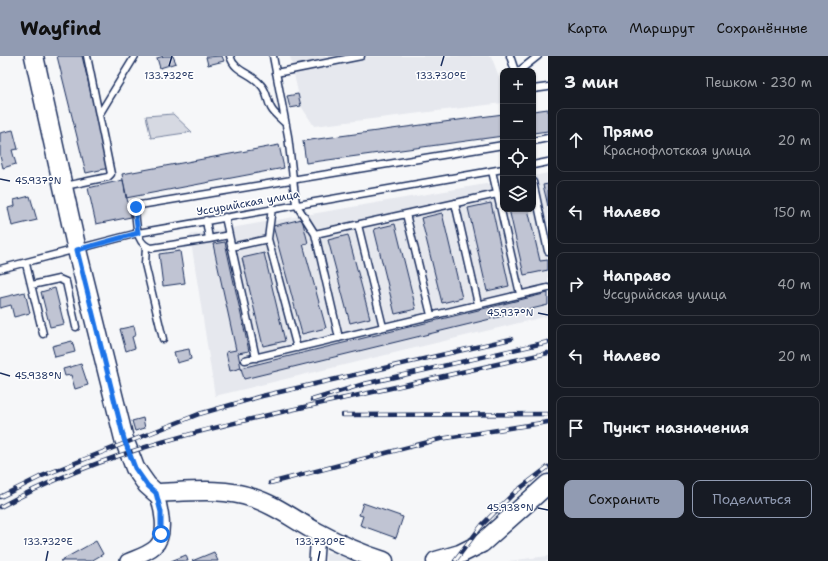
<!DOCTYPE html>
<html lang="ru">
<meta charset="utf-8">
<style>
:root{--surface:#171b24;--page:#242831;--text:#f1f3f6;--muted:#9ea1a6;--line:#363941;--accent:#919bb2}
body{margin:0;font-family:"Shantell Sans",sans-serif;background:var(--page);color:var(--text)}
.controls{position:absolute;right:12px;top:12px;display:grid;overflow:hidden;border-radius:8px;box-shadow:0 1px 3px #0004}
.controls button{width:36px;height:36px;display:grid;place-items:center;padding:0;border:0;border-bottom:1px solid var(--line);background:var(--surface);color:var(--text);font:20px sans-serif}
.stop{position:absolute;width:12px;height:12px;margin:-9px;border:3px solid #1a73e8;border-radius:50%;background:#fff}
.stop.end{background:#1a73e8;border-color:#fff;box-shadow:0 1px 4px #0008}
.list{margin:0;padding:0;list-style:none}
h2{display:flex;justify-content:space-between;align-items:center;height:52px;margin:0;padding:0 16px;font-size:17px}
h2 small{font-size:13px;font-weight:400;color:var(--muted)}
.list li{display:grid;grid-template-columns:26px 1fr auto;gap:12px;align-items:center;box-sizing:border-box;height:64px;margin:0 8px 8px;padding:0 8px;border:1px solid var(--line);border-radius:8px}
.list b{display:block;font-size:15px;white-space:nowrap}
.list p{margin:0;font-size:13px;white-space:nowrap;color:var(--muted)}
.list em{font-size:13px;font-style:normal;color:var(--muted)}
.actions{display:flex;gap:8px;padding:12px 16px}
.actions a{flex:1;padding:9px 0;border:1px solid var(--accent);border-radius:8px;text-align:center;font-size:14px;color:var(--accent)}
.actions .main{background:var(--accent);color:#111}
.icon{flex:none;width:22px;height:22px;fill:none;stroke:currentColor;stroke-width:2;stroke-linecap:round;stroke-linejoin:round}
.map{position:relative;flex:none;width:548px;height:505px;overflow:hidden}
header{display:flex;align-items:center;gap:24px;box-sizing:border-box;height:56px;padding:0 20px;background:var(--accent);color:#111}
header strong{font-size:19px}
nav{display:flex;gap:22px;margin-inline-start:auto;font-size:14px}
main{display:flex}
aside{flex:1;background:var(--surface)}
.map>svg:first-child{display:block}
</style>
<header>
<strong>Wayfind</strong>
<nav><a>Карта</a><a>Маршрут</a><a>Сохранённые</a></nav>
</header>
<main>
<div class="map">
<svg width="548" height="505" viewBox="0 0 548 505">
<rect width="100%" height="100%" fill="#f6f7f9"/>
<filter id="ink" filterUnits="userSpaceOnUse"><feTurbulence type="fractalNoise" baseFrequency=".025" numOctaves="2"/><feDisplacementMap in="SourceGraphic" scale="8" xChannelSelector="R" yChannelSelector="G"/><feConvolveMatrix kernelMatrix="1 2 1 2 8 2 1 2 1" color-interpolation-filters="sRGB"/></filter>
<g filter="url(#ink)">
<path fill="#e6e8ee" d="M290,0h201l12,31v16l-189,23 -13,-20z
M548,117v143l-333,80 -25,-161 313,-54v28h30v-33z
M332,496l20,9h-26v-8z
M548,500v5h-40z"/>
<path fill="#d6d9e2" stroke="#7884a0" d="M173,58l19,18 -41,6 -5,-22z"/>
<path fill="#c0c4d3" stroke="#1b2f5e" d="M57,0h25l27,112 -23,5z
M164,0h9l3,7 -16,5 -3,-10z
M222,0l2,5 -16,4 -2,-8z
M298,38l3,12 -11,2 -3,-12z
M548,53v22l-15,2v-22z
M503,58v22l-197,27 -3,-22z
M13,74l5,19 -6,1 4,14 -13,4 -3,-12v-23z
M279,89l5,23 -158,30 -4,-24z
M123,124l8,37 -35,7 -8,-36z
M548,128v22l-5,-21z
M30,140l7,24 -25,6 -4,-18 7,-2 -1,-6z
M491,147l18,83 -22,5 -19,-83z
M509,153h19l12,52 8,-1v10l-24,5z
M442,157l20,85 -20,5 -21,-85z
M302,163l6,24 -5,1 23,84 -24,6 -29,-108z
M395,168l21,85 -21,5 -21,-85z
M348,179l22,83 -20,5 -22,-83z
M225,186l24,109 -11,2 3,15 -11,3 -4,-19 10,-2 -23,-106z
M180,195l5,32 -22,3 -4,-32z
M264,197l21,88 -22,5 -21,-88z
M55,232l9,36 -14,3 -9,-35z
M25,236l5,21 -16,4 -3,-12 -11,3v-10z
M548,237v12l-304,74 -3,-11z
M134,270l2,9 -4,2 3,11 -9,3 -6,-22z
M72,285l3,11 -20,5 -3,-11z
M189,293l2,10 -14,4 -3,-11z
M81,308l7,21 -13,4 -4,-14 -6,1 -2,-7z
M143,362l2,10 -10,3 -3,-10z
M363,447l40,14 -7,21 -36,-13 3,-9 -4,-1z
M96,485l7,13 -12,7h-31z
M214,496l4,9h-26z
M186,499l2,6h-17z"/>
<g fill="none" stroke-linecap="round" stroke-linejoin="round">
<g stroke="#1b2f5e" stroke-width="9">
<path id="service" d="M230,0c5,17 21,16 31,29 6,6 6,15 10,23 3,6 10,11 15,16
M273,0l15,80 8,68 19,30 24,104
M510,0l5,15
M519,15l19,-15
M276,17l85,-17
M533,33l15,-2
M99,59l36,-59
M533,85l15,-3
M533,109l15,-3
M492,115l28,123
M533,126l15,69
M65,130l43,-9 3,-3 -24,-118
M455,147l23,101
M272,152l-4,31 29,109
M406,158l25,101
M225,161l31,141
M206,164l3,19 -57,9c-17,-3 -15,-24 -17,-37l5,-6 363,-60
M358,169l25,102
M315,178l182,-40
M209,183l20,-4
M146,191l-1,17 18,75
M231,191l37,-8
M26,208l17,70
M0,213l138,-36 365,-64
M32,229l27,-6 7,3 10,45
M245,304l303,-72"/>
</g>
<g stroke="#1b2f5e" stroke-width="16">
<path id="minor" d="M127,505c9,-4 20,-7 28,-14 13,-12 6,-40 1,-54
M316,505l2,-28"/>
</g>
<g stroke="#1b2f5e" stroke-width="21">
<path id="secondary" d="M34,0l43,194 47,189 11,29 12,17 9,8c31,-1 67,-6 97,5 23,7 43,23 64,34 22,12 44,22 67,29
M436,505l24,-7 22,-11 66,-59"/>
</g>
<use href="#service" stroke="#fff" stroke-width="6"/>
<use href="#minor" stroke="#fff" stroke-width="13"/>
<use href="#secondary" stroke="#fff" stroke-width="18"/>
<g stroke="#1b2f5e" stroke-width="4.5">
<path id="rail" d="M312,344l52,-16 184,-42
M343,359l205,-1
M270,427l170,-44 108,-17
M0,441l42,-21 157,-62 63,-18 249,-57
M0,451c105,-57 220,-82 336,-107 71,-15 141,-32 212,-47
M455,505l27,-36 32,-32 34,-26"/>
</g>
<use href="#rail" stroke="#fff" stroke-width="3" stroke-dasharray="9" stroke-linecap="butt"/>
</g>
</g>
<g fill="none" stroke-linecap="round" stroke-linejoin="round" filter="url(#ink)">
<path stroke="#1a73e8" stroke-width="5" d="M136,151l-1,4 3,22 -61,17 47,189 11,29 12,17 9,8 5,19v22"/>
</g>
<path fill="none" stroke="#1b2f5e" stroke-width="1.5" d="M169,10l3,-10M441,10l3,-10M0,123l10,2M538,257l10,2M0,317l10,3M538,452l10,2M46,505l2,-10M318,505l2,-10"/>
<g text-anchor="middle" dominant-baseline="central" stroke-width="3" stroke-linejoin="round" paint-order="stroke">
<g font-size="11" fill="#1b2f5e" stroke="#fff">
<text transform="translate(248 147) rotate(-10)">Уссурийская улица</text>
</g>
</g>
<g font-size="10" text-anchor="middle" fill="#1b2f5e" stroke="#fff" stroke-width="3" stroke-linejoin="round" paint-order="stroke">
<text x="169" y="23">133.732°E</text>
<text x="441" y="23">133.730°E</text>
<text x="38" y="128">45.937°N</text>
<text x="510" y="260">45.937°N</text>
<text x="38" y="323">45.938°N</text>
<text x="510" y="455">45.938°N</text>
<text x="48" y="489">133.732°E</text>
<text x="320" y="489">133.730°E</text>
</g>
</svg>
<div class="controls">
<button>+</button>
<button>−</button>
<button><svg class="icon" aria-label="locate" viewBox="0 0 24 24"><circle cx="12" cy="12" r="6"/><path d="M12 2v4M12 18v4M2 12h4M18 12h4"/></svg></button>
<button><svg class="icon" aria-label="layers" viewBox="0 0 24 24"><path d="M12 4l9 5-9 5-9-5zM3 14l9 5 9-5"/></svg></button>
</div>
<div class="stop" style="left:161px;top:478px"></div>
<div class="stop end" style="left:136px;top:151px"></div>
</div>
<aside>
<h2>3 мин<small>Пешком · 230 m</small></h2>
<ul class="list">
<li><svg class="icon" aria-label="ahead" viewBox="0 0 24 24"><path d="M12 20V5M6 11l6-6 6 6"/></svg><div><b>Прямо</b><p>Краснофлотская улица</p></div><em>20 m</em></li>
<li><svg class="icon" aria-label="left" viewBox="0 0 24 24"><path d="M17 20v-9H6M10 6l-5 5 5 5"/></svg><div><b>Налево</b></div><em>150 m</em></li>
<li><svg class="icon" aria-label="right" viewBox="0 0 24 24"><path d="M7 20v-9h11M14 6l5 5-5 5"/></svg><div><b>Направо</b><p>Уссурийская улица</p></div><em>40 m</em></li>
<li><svg class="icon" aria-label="left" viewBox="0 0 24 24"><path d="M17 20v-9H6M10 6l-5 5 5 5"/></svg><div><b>Налево</b></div><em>20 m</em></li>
<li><svg class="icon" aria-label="arrive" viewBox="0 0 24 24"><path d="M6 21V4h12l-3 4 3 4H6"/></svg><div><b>Пункт назначения</b></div></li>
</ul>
<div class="actions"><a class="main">Сохранить</a><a>Поделиться</a></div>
</aside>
</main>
